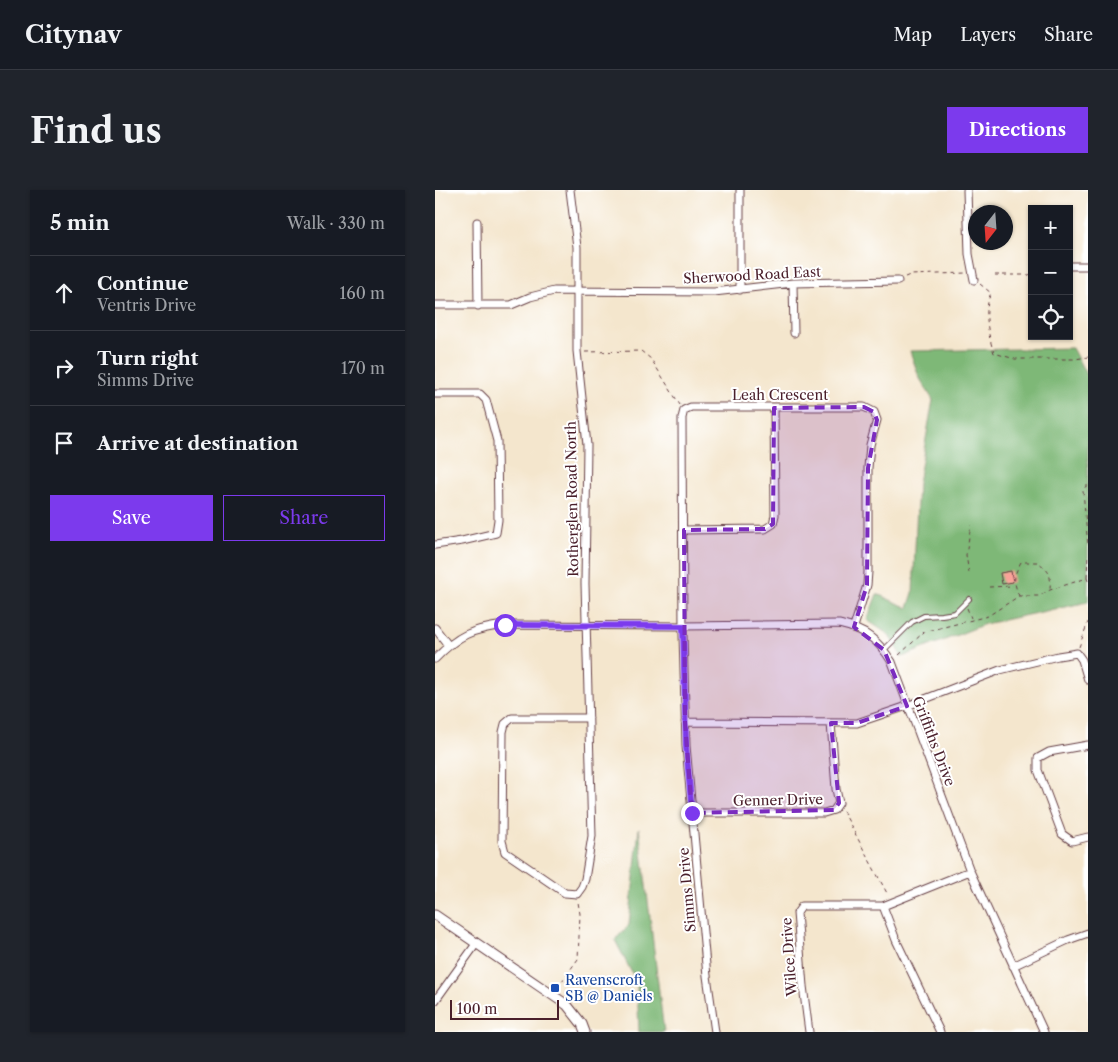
<!DOCTYPE html>
<meta charset="utf-8">
<style>
:root{--surface:#171b24;--page:#20242c;--text:#f1f3f6;--muted:#9ea1a6;--line:#363941;--accent:#7c3aed}
body{margin:0;font-family:"Libre Caslon Text",serif;background:var(--page);color:var(--text)}
.controls{position:absolute;right:15px;top:15px;display:grid;overflow:hidden;border-radius:0px;box-shadow:0 1px 4px #0004}
.controls button{width:45px;height:45px;display:grid;place-items:center;padding:0;border:0;border-bottom:1px solid var(--line);background:var(--surface);color:var(--text);font:25px sans-serif}
.compass{position:absolute;left:533px;top:15px;width:45px;height:45px;border-radius:50%;background:var(--surface);box-shadow:0 1px 4px #0004;rotate:197deg}
.scale{position:absolute;left:15px;bottom:12px;width:109px;box-sizing:border-box;padding-left:5px;border:2px solid #4a1f2b;border-top:0;font-size:14px;line-height:18px;white-space:nowrap;color:#4a1f2b;-webkit-text-stroke:4px #fff;paint-order:stroke}
.stop{position:absolute;width:15px;height:15px;margin:-11px;border:4px solid #7c3aed;border-radius:50%;background:#fff}
.stop.end{background:#7c3aed;border-color:#fff;box-shadow:0 1px 5px #0008}
.list{margin:0;padding:0;list-style:none}
h2{display:flex;justify-content:space-between;align-items:center;height:65px;margin:0;padding:0 20px;font-size:21px}
h2 small{font-size:16px;font-weight:400;color:var(--muted)}
.list li{display:grid;grid-template-columns:32px 1fr auto;gap:15px;align-items:center;box-sizing:border-box;height:75px;padding:0 20px;border-top:1px solid var(--line)}
.list b{display:block;font-size:19px;white-space:nowrap}
.list p{margin:0;font-size:16px;white-space:nowrap;color:var(--muted)}
.list em{font-size:16px;font-style:normal;color:var(--muted)}
.actions{display:flex;gap:10px;padding:15px 20px}
.actions a{flex:1;padding:11px 0;border:1px solid var(--accent);border-radius:0px;text-align:center;font-size:18px;color:var(--accent)}
.actions .main{background:var(--accent);color:#fff}
.icon{flex:none;width:28px;height:28px;fill:none;stroke:currentColor;stroke-width:2;stroke-linecap:round;stroke-linejoin:round}
.map{position:relative;flex:none;width:653px;height:842px;overflow:hidden;border-radius:0px}
header{display:flex;align-items:center;gap:30px;box-sizing:border-box;height:70px;padding:0 25px;background:var(--surface);border-bottom:1px solid var(--line)}
header strong{font-size:24px}
nav{display:flex;gap:28px;margin-inline-start:auto;font-size:18px}
.intro{display:flex;align-items:center;justify-content:space-between;box-sizing:border-box;height:120px;padding:0 30px}
h1{margin:0;font-size:35px}
.button{padding:12px 22px;border-radius:0px;background:var(--accent);color:#fff;font-size:18px;font-weight:700}
main{display:flex;gap:30px;padding:0 30px}
aside{flex:1;background:var(--surface);border-radius:0px;box-shadow:0 1px 4px #0004}
.map>svg:first-child{display:block}
</style>
<header>
<strong>Citynav</strong>
<nav><a>Map</a><a>Layers</a><a>Share</a></nav>
</header>
<div class="intro"><h1>Find us</h1><a class="button">Directions</a></div>
<main>
<aside>
<h2>5 min<small>Walk · 330 m</small></h2>
<ul class="list">
<li><svg class="icon" aria-label="ahead" viewBox="0 0 24 24"><path d="M12 20V5M6 11l6-6 6 6"/></svg><div><b>Continue</b><p>Ventris Drive</p></div><em>160 m</em></li>
<li><svg class="icon" aria-label="right" viewBox="0 0 24 24"><path d="M7 20v-9h11M14 6l5 5-5 5"/></svg><div><b>Turn right</b><p>Simms Drive</p></div><em>170 m</em></li>
<li><svg class="icon" aria-label="arrive" viewBox="0 0 24 24"><path d="M6 21V4h12l-3 4 3 4H6"/></svg><div><b>Arrive at destination</b></div></li>
</ul>
<div class="actions"><a class="main">Save</a><a>Share</a></div>
</aside>
<div class="map">
<svg width="653" height="842" viewBox="0 0 653 842">
<rect width="100%" height="100%" fill="#fff"/>
<filter id="ink" filterUnits="userSpaceOnUse"><feTurbulence type="fractalNoise" baseFrequency=".02" numOctaves="2"/><feDisplacementMap in="SourceGraphic" scale="10" xChannelSelector="R" yChannelSelector="G"/><feConvolveMatrix kernelMatrix="1 2 1 2 8 2 1 2 1" color-interpolation-filters="sRGB"/></filter>
<filter id="wash" filterUnits="userSpaceOnUse"><feTurbulence type="fractalNoise" baseFrequency=".0096" numOctaves="4" result="noise"/><feDisplacementMap in="SourceGraphic" scale="20" xChannelSelector="R" yChannelSelector="G"/><feGaussianBlur stdDeviation="1.12" result="paint"/><feColorMatrix in="noise" values="0 0 0 0 0 0 0 0 0 0 0 0 0 0 0 0 0 1.4 0 .05"/><feComposite in="paint" operator="in"/></filter>
<g filter="url(#wash)">
<rect width="100%" height="100%" fill="#f4e6cd"/>
<path fill="#7eb877" stroke="#646c51" d="M637,158l16,30v224l-103,22 -83,33 -14,-23 -21,-14 10,-26 31,14 5,-15 5,-110 15,-83 -14,-23 -9,-26z
M204,638l25,204h-25l-2,-49 -22,-43 14,-15z"/>
<g id="blocks">
<path fill="#faa298" d="M576,381l2,11 -11,2 -2,-11z"/>
</g>
</g>
<g filter="url(#ink)">
<use href="#blocks" fill-opacity="0" stroke="#643d43" stroke-width="1"/>
<g fill="none" stroke-linecap="round" stroke-linejoin="round">
<g stroke="#643d43" stroke-width="6">
<path id="service" d="M449,460l28,-28 12,-6 18,-1 13,-2 14,-14"/>
</g>
<g stroke="#643d43" stroke-width="9">
<path id="minor" d="M135,0l7,57v104l10,94 -2,139 7,252 -7,43 -3,8 -5,7 -12,-1 -60,-41 -3,-11 1,-109 2,-8 7,-6h77
M305,0v100
M532,0l2,64 5,26
M42,32l1,84
M634,76h19
M358,93l1,50
M0,115h76l19,-8 24,-6 160,1 79,-9 105,-2
M0,204h45l6,6 11,41 1,79 -2,13 -34,8 -27,4
M249,340l81,-1 8,-5 2,-9 -1,-107
M0,438l13,17
M0,469c23,-24 37,-30 70,-34l178,1 156,-2c27,6 39,16 53,38l78,209 74,161
M250,532l172,1 50,-17 93,-36 58,-14 19,-3 5,7 6,20
M653,555l-39,7 -11,6v12l24,64 10,7 16,-4
M257,623h132l10,-3 5,-7 -3,-14 -5,-66
M448,716l13,34 44,92
M578,776l55,-26 20,-7
M0,811l41,-57
M280,842l-8,-56 -21,-230 -3,-112 -1,-216 2,-8 7,-3h173l10,5 3,8 -7,25 -2,23v104l-1,13 -13,42
M374,842l-6,-46 -6,-73 5,-7h81l87,-35"/>
</g>
<g stroke="#643d43" stroke-width="11">
<path id="tertiary" d="M0,725l132,90 15,19 3,8"/>
</g>
<path stroke="#643d43" stroke-width="1" stroke-dasharray="4 4" stroke-linecap="butt" d="M560,85h34l3,-2
M470,87l5,-2 56,-2
M545,94l11,9c-8,17 -3,42 3,60l21,6h60l13,-2
M150,162l56,-1 10,8 29,46
M653,296h-2l-3,5 5,55
M534,383l-3,-18 5,-30
M652,387l1,-24
M554,397l24,-1
M584,406c-6,-15 -6,-20 2,-34h17c12,10 13,12 12,27
M532,418l4,10
M644,457l9,-25
M464,465l25,-23 64,-16 31,-20h20l11,-6 37,-12 1,3
M408,621l45,84
M122,798l21,-29 2,-45 -2,-12"/>
<use href="#service" stroke="#fff" stroke-width="4"/>
<use href="#minor" stroke="#fff" stroke-width="7"/>
<use href="#tertiary" stroke="#fff" stroke-width="9"/>
</g>
</g>
<g fill="none" stroke-linecap="round" stroke-linejoin="round" filter="url(#ink)">
<path stroke="#7c3aed" stroke-width="6" d="M70,435l178,1 3,120 6,67"/>
</g>
<path fill="#7b2cbf" fill-opacity="0.2" stroke="#7b2cbf" stroke-width="4" stroke-dasharray="10 6" stroke-linejoin="round" d="M429,217l10,5 3,8 -9,48 -1,117 -13,42 30,23 23,56 -50,17h-26l8,80 -5,7 -142,3 -7,-91 -1,-192 81,-1 8,-5 1,-116z"/>
<rect fill="#1a4fb4" stroke="#fff" stroke-width="2" x="115" y="793" width="10" height="10" rx="2.5"/>
<g text-anchor="middle" dominant-baseline="central" stroke-width="4" stroke-linejoin="round" paint-order="stroke">
<g font-size="14" fill="#4a1f2b" stroke="#fff">
<text transform="translate(317 85) rotate(-3)">Sherwood Road East</text>
<text x="345" y="205">Leah Crescent</text>
<text transform="translate(137 309) rotate(-91)">Rotherglen Road North</text>
<text transform="translate(499 551) rotate(69)">Griffiths Drive</text>
<text transform="translate(343 610) rotate(-1)">Genner Drive</text>
<text transform="translate(252 700) rotate(-95)">Simms Drive</text>
<text transform="translate(354 767) rotate(-94)">Wilce Drive</text>
</g>
<g font-size="14" fill="#164399" stroke="#fff" text-anchor="start">
<text x="130" y="790">Ravenscroft<tspan x="130" dy="16">SB @ Daniels</tspan></text>
</g>
</g>
</svg>
<div class="controls">
<button>+</button>
<button>−</button>
<button><svg class="icon" aria-label="locate" viewBox="0 0 24 24"><circle cx="12" cy="12" r="6"/><path d="M12 2v4M12 18v4M2 12h4M18 12h4"/></svg></button>
</div>
<svg class="compass" viewBox="-18 -18 36 36"><path d="M0-13l5 13h-10z" fill="#e53935"/><path d="M0 13l5-13h-10z" fill="#9ea1a6"/></svg>
<div class="scale">100 m</div>
<div class="stop" style="left:70px;top:435px"></div>
<div class="stop end" style="left:257px;top:623px"></div>
</div>
</main>
